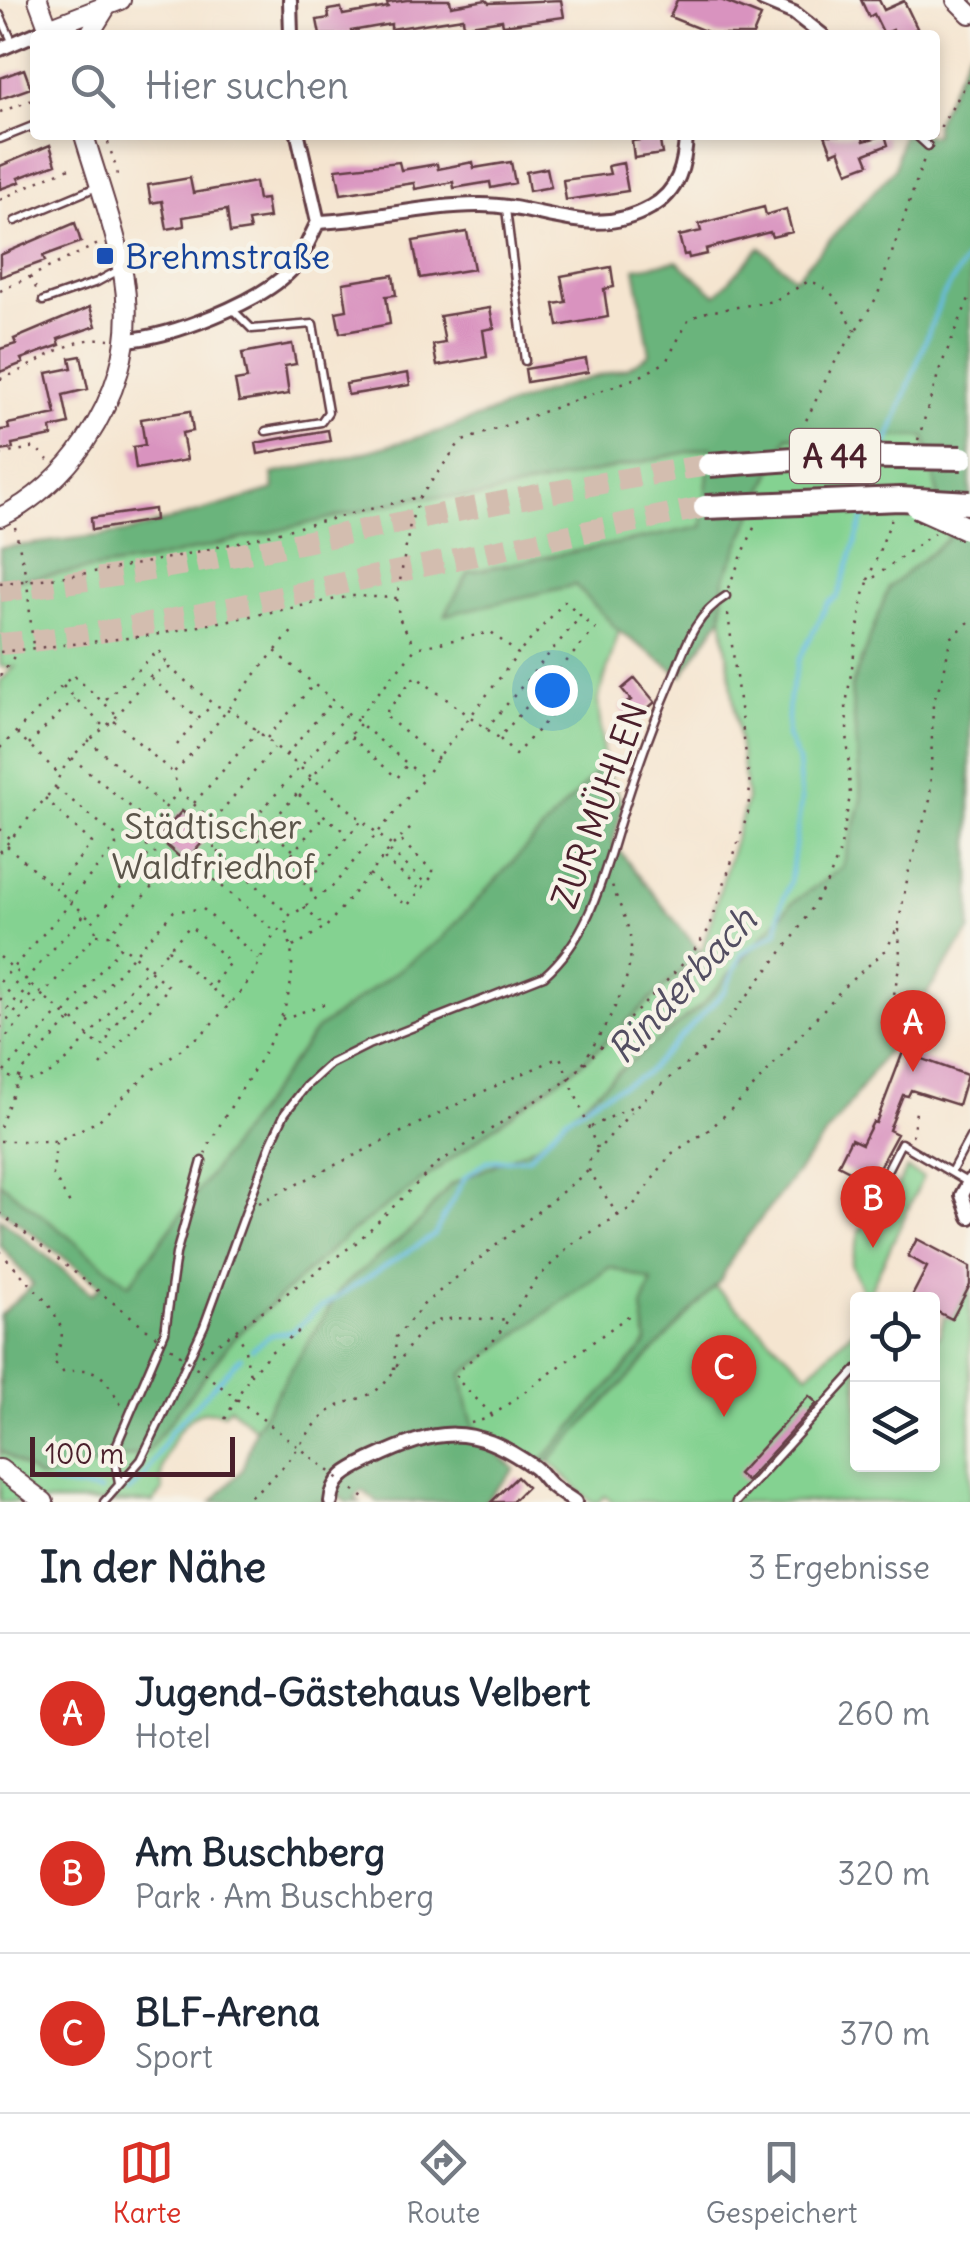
<!DOCTYPE html>
<html lang="de">
<meta charset="utf-8">
<style>
:root{--surface:#fff;--page:#f6f6f7;--text:#1f2937;--muted:#747a83;--line:#e0e1e3;--accent:#d93025}
body{margin:0;font-family:Delius,sans-serif;background:var(--page);color:var(--text)}
.controls{position:absolute;right:30px;bottom:30px;display:grid;overflow:hidden;border-radius:10px;box-shadow:0 5px 15px #0003}
.controls button{width:90px;height:90px;display:grid;place-items:center;padding:0;border:0;border-bottom:2px solid var(--line);background:var(--surface);color:var(--text);font:50px sans-serif}
.scale{position:absolute;left:30px;bottom:25px;width:205px;box-sizing:border-box;padding-left:10px;border:5px solid #4a1f2b;border-top:0;font-size:28px;line-height:35px;white-space:nowrap;color:#4a1f2b;-webkit-text-stroke:8px #f7f3e8;paint-order:stroke}
.you{position:absolute;left:552px;top:690px;width:35px;height:35px;margin:-25px;border:8px solid #fff;border-radius:50%;background:#1a73e8;box-shadow:0 0 0 15px #1a73e833}
.badge{display:grid;place-items:center;width:65px;height:65px;border-radius:50%;background:var(--accent);color:#fff;font-size:32px;font-weight:700}
.pin{position:absolute;translate:-50% -82px;filter:drop-shadow(0 2px 5px #0008)}
.pin::after{content:'';position:absolute;top:52px;width:35px;height:30px;background:inherit;clip-path:polygon(0 0,100% 0,50% 100%)}
.list{margin:0;padding:0;list-style:none}
h2{display:flex;justify-content:space-between;align-items:center;height:130px;margin:0;padding:0 40px;font-size:42px}
h2 small{font-size:32px;font-weight:400;color:var(--muted)}
.list li{display:grid;grid-template-columns:65px 1fr auto;gap:30px;align-items:center;box-sizing:border-box;height:160px;padding:0 40px;border-top:2px solid var(--line)}
.list b{display:block;font-size:38px;white-space:nowrap}
.list p{margin:0;font-size:32px;white-space:nowrap;color:var(--muted)}
.list em{font-size:32px;font-style:normal;color:var(--muted)}
.icon{flex:none;width:55px;height:55px;fill:none;stroke:currentColor;stroke-width:2;stroke-linecap:round;stroke-linejoin:round}
.map{position:relative;flex:none;width:970px;height:1502px;overflow:hidden}
.search{position:absolute;background:var(--surface);box-shadow:0 5px 15px #0003;left:30px;right:30px;top:30px;height:110px;display:flex;align-items:center;gap:25px;box-sizing:border-box;padding:0 35px;border-radius:10px;color:var(--muted);font-size:38px}
.sheet{height:610px;background:var(--surface)}
nav{display:flex;justify-content:space-around;align-items:center;box-sizing:border-box;height:140px;border-top:2px solid var(--line);background:var(--surface);font-size:28px;color:var(--muted)}
nav a{display:grid;justify-items:center;gap:5px}
nav .on{color:var(--accent)}
.map>svg:first-child{display:block}
</style>
<div class="map">
<svg width="970" height="1502" viewBox="0 0 970 1502">
<rect width="100%" height="100%" fill="#f7f3e8"/>
<filter id="ink" filterUnits="userSpaceOnUse"><feTurbulence type="fractalNoise" baseFrequency=".01" numOctaves="2"/><feDisplacementMap in="SourceGraphic" scale="20" xChannelSelector="R" yChannelSelector="G"/><feConvolveMatrix kernelMatrix="1 2 1 2 8 2 1 2 1" color-interpolation-filters="sRGB"/></filter>
<filter id="wash" filterUnits="userSpaceOnUse"><feTurbulence type="fractalNoise" baseFrequency=".0048" numOctaves="4" result="noise"/><feDisplacementMap in="SourceGraphic" scale="40" xChannelSelector="R" yChannelSelector="G"/><feGaussianBlur stdDeviation="2.25" result="paint"/><feColorMatrix in="noise" values="0 0 0 0 0 0 0 0 0 0 0 0 0 0 0 0 0 1.4 0 .05"/><feComposite in="paint" operator="in"/></filter>
<g filter="url(#wash)">
<rect width="100%" height="100%" fill="#f5e5d0"/>
<path fill="#84d291" stroke="#67785e" stroke-width="2.5" d="M787,436h138l23,103 -59,48 -38,100 11,113 -20,68 -50,35 -90,102 -83,66 -81,74 -88,40 -31,38 -77,64 -87,142 -25,-22 -6,6c-10,-2 -23,-3 -32,4 -18,14 -36,51 -29,74l-10,11h-153v-52l39,28 108,-26 85,-112 114,-104 241,-177 114,-106 46,-154 -25,-183 2,-37z
M711,447l-8,80 -234,45 -22,42 128,-29 44,46 -21,69 6,64 -164,176 -124,90 -187,255 -129,-103v-501l15,-14h-15v-85l148,-21 272,-64h58z
M907,1169l16,8 -57,122 -15,-34 9,-35 26,-24z
M610,1267l42,14 -10,26 5,36 -113,127 -64,-46 -8,-50z
M714,1286l94,88 49,-48 1,138h74l1,-130 6,3 6,-22 7,4 10,-18 2,-14 6,3v212h-358l-7,-6 -7,6h-7l-42,-41z"/>
<path fill="#6bb47b" stroke="#5a6a53" stroke-width="2.5" d="M970,48v883l-118,170 -116,150 -16,30 -171,180 -15,9 113,-127 -5,-36 10,-26 -42,-14 -148,107c10,58 9,57 53,95l-31,33h-106l-16,-12 -7,8 5,4h-14l-9,-7 -4,7h-121l30,-32 13,-41 87,-142 77,-64 31,-38 88,-40 81,-74 83,-66 90,-102 50,-35 20,-68 -11,-112 38,-101 59,-48 -23,-102 -138,-1 -63,143 -2,37 -40,60 -63,-45 -44,-46 -130,30 24,-43 233,-45 9,-80 -233,50h-58l-272,64 -148,21v-34l129,-16 145,-42 -2,-16 65,-14 107,-30 118,-44 65,-18 23,-14 -15,-86 42,-7 39,34 44,-48 35,31 100,-110 7,-33h33v-12z
M604,764l19,41 -10,38 88,110 -114,106 -241,177 -114,104 -85,112 -108,26 -39,-28v-135l33,-30 -33,-40v-27l92,76 9,-8 -101,-77v-27l129,103 187,-255 124,-90z"/>
<g fill="none" stroke-linecap="round" stroke-linejoin="round">
<path stroke="#67bde4" stroke-width="4" d="M885,449l56,-150 29,-46
M872,492l7,-25
M252,1349l19,-14 22,-4 21,-19 120,-77 31,-58 22,-16 41,-3 37,-39 33,-22 46,-22 81,-84 17,-38 36,-22 2,-23 10,-26 11,-80 -3,-41 -11,-25 2,-39 10,-37 29,-57 10,-7 28,-86
M52,1484l49,7
M128,1492l18,-17 25,-44 70,-74"/>
</g>
<g id="blocks">
<path fill="#d993bf" d="M407,0h43l1,6 35,-6 3,3 72,-3 3,17 -61,8 -1,-5 -38,6 -1,-8 -72,11v-5l-40,7 1,4h-32l-3,-15 12,-2 -1,-8 13,-2 2,7 45,-8 -1,-4z
M677,0h44l40,16 -8,19h-38l-45,-18z
M861,0h18l5,10 20,-9 13,27 -13,7h-9l-2,-5 -9,4 -10,-20 -5,3z
M24,69l7,19 -31,11v-21z
M640,135h19l3,19 -28,4 -2,-17 9,-1z
M825,135h37l2,6 21,-6 3,10 -23,9 4,10 -21,8 -9,-22 -7,3z
M50,145l6,19 -38,14 2,4 -20,7v-23z
M399,162l2,8 36,-6 1,5 35,-7 1,6 37,-6 4,21 -24,5 -1,-6 -36,6 -1,-6 -38,7 -1,-6 -73,11 -5,-25z
M623,163l5,28 -62,9 -3,-20 47,-6 -2,-8z
M547,168l4,19 -22,4 -3,-19z
M190,178l3,15 62,-11 3,18 8,-1 3,19 -21,3 2,9 -20,3 -3,-23 -44,7 1,9 -17,3 -5,-28 -11,2 -3,-18z
M764,207l2,8 20,-6 6,23 -20,5 -2,-5 -38,10 -26,7 1,5 -18,4 -1,-4 -4,1 -5,-19 22,-5 -2,-7z
M75,223l6,19 -38,14 2,5 -45,16v-22z
M467,232l7,37 -54,9 -7,-37z
M611,267l3,20 -10,2 4,28 -50,9 -4,-22 12,-2 -5,-26z
M393,275l3,20 -10,1 4,28 -50,9 -4,-21 11,-2 -4,-27z
M90,307l6,19 -38,13 2,6 -39,14 2,4 -23,9v-23l16,-5 -2,-5z
M490,308l4,20 -11,2 4,27 -50,9 -4,-21 12,-2 -5,-27z
M292,344l4,20 -11,2 4,28 -50,8 -4,-21 12,-2 -5,-26z
M81,356l7,33 -25,6 6,29 -18,4 1,8 -40,8 1,5 -13,2v-21l9,-1 -1,-5 48,-10 -9,-41 25,-5 -2,-10z
M586,359l2,13 -61,10 -2,-13z
M408,373l2,12 -62,10 -2,-11z
M190,411l3,20 -11,2 5,27 -51,9 -3,-22 12,-2 -4,-26z
M328,430l2,11 -72,13 -2,-11z
M154,509l1,11 -63,10 -1,-12z
M635,678l20,24 -23,20 -12,-14 11,-8 -9,-11z
M182,811l27,24 -24,27 -27,-24z
M903,1052l64,23 -9,30 -47,-15 -3,6 -5,-1 -14,35 8,4 -26,48 -33,-17 13,-26 11,5 11,-22 3,1z
M917,1239l53,28v18l-18,34 -20,-10v-9h-22l17,-33 -19,-11z
M809,1396l8,7 -71,78 -8,-7z
M517,1477l10,10 -15,15h-21z"/>
</g>
</g>
<g filter="url(#ink)">
<use href="#blocks" fill-opacity="0" stroke="#643d44" stroke-width="2.5"/>
<g fill="none" stroke-linecap="round" stroke-linejoin="round">
<path stroke="#d3bdaf" stroke-width="22" stroke-dasharray="22 11" stroke-linecap="butt" d="M0,591c239,-26 472,-90 709,-126
M0,644c120,-10 236,-37 353,-63 117,-25 234,-50 352,-74"/>
<g stroke="#643d44" stroke-width="11">
<path id="lane" d="M0,15l12,26
M916,135l12,11
M0,139l35,-14
M506,209l19,152
M15,221l84,-35
M43,301l54,-19 22,-12
M231,308l21,21 61,-5 15,88 -7,10 -55,9
M951,1172l19,-35
M878,1188l23,-45 66,39
M119,1484l-5,-33 51,-119 11,-78 26,-93
M104,1502l37,-42 16,-33 47,-101 67,-183 14,-30 21,-27 24,-22 38,-19 176,-69c50,-43 61,-110 81,-170 14,-44 30,-87 48,-129 13,-32 22,-62 53,-81
M736,1502l122,-134"/>
</g>
<g stroke="#643d44" stroke-width="18">
<path id="street" d="M290,0l1,35
M763,0l31,13 28,22
M0,49l49,-21
M318,222c54,-2 107,-17 161,-17 62,-1 112,37 172,2 28,-15 34,-43 35,-72
M126,340c45,-3 133,-37 165,-70 12,-13 19,-33 27,-48l-20,-87
M970,1180l-8,15 8,22
M331,1502c2,-25 18,-32 39,-42 68,-32 100,-38 164,7 7,5 10,12 16,17 7,7 17,12 25,18"/>
</g>
<g stroke="#643d44" stroke-width="22">
<path id="secondary" d="M38,0l13,35
M956,0l14,14
M49,28l72,-28
M89,35l18,-29
M0,517c32,-14 66,-46 85,-75 74,-113 34,-190 -1,-307
M0,1469l44,33"/>
</g>
<path stroke="#643d44" stroke-width="2.5" stroke-dasharray="2.5 8" stroke-linecap="butt" d="M0,112l35,-13
M935,136l35,-58
M108,142l11,36
M0,200c26,-13 48,-24 75,-34
M30,277l8,15
M0,291l98,-47
M0,379c37,-12 68,-44 109,-40
M797,439l35,-72 45,-70 48,-141
M918,440l22,-72 30,-72
M0,455l35,-8 13,13
M15,527l12,54 6,66
M868,580l24,-62
M0,583c141,-10 281,-53 419,-86
M728,588l28,-65
M397,599l2,19 16,29
M276,650l19,-22
M0,652l154,-17 198,-39 45,2 13,-74 10,-27 40,-55 179,-65 27,-15 23,-43 18,-7 67,-11 35,-20c26,7 34,29 47,51
M0,676l18,-25
M151,678l47,41 14,-14
M63,686l39,39
M106,699l53,-49 10,17
M358,717l58,-69 75,-16 27,22 -94,123
M114,721l58,51
M486,729l94,-112
M17,733l41,40
M351,737l46,41 9,-12
M267,738l47,-54
M500,739l15,16 59,-64
M88,740l76,66
M29,744l45,-45
M177,745l20,-25
M0,748l73,-73 44,40
M286,755l46,-53
M72,758l78,65
M438,759l-54,-44 31,-39 84,62 96,-109 -30,-28 -47,53
M56,788l59,47 1,11 -47,54
M179,791l-6,-18c38,-38 66,-81 102,-122l149,127 -92,109 -41,29 -77,-68
M299,795l48,39
M45,798l47,45 -37,45
M194,803l64,-72
M213,821l61,-73
M251,822l6,16 103,-114
M267,828l27,23 30,-35
M0,829l10,9
M227,834l-48,-43 -40,48 46,41 42,-46 14,-2 10,-10 98,-110
M258,839l53,51 1,8
M393,845l18,-17
M7,846l86,75
M390,851l35,31
M0,852l55,-65c9,-30 35,-46 57,-66 18,-17 31,-50 58,-53l43,36 27,12 152,130 -66,81 -23,-21
M293,852l-2,6 18,18
M384,859l36,30
M198,866l78,66
M369,874l38,32 28,-33 -36,-34
M311,890v-12l51,-58
M899,929l1,32 -10,56 25,22
M96,932l-3,-11 58,-69
M293,947l32,-20
M168,949l42,38
M0,957l101,90 8,-6 -3,-7 52,-57
M150,969l40,-43 40,36 -19,26 19,15
M25,980l59,-65
M0,982l72,-80
M0,1000l21,-22
M65,1013l57,-68 -11,-9
M0,1017l30,-32
M282,1019l45,-16
M74,1022l100,-111 29,-2 56,50
M0,1028l35,-37
M0,1044l96,-110 13,1 60,-67
M583,1063c21,-36 48,-74 48,-117 0,-19 -13,-43 -19,-61
M101,1065l68,-78 -47,-42
M0,1071c40,30 72,-17 96,-43 17,-20 35,-40 52,-60
M4,1072l55,-60
M0,1127l21,-55 48,-51
M591,1127l46,-23
M912,1136l4,-24
M0,1141h57l41,-20 54,-51 49,-35 39,-42 14,-20 14,-30 23,-27
M56,1142l-3,32 18,32
M205,1154c32,-73 111,-143 80,-229
M259,1203l219,-109 82,-37 37,91
M0,1213l88,70
M618,1216l-29,-46 1,-11 49,-56 67,-55 89,-113 34,-56 11,-28 10,-55 -4,-91 17,-107 5,-16 66,-49
M0,1251c17,22 55,52 61,78 3,11 -4,23 -8,32l11,12c34,-10 41,5 57,32
M202,1355l155,-113 81,-79 130,-83 91,-91 32,-34 18,-26 39,-116 2,-27 -23,-180
M394,1369l2,-32 29,-34 163,-132
M250,1375l21,-23 34,-25
M492,1415l-36,-37 3,-8 35,-30 43,-61 32,-33 63,-39 39,-53 39,-25 33,-31 103,-113 40,-35 12,-23 11,-57 21,-70 3,-97 11,-30 6,-34 20,-18
M225,1419l25,-44 -6,-30 -9,-15
M471,1423l18,-5 142,-104
M242,1502c14,-9 36,-29 46,-41 14,-18 27,-41 46,-53 16,-9 33,-8 49,-23 18,-19 28,-55 55,-64 21,-6 48,0 70,-2"/>
<use href="#lane" stroke="#fff" stroke-width="6"/>
<use href="#street" stroke="#fff" stroke-width="12"/>
<use href="#secondary" stroke="#fff" stroke-width="18"/>
<g stroke="#643d44" stroke-width="28" stroke-linecap="butt">
<path id="highway-bridge" d="M709,465l127,-9 126,2
M917,506l49,22
M705,507l195,-8 70,4"/>
</g>
<path stroke="#643d44" stroke-width="2.5" stroke-dasharray="2.5 8" stroke-linecap="butt" d="M88,1283l281,219"/>
<use href="#highway-bridge" stroke="#fff" stroke-width="22"/>
</g>
</g>
<rect fill="#1a4fb4" stroke="#f7f3e8" stroke-width="4" x="95" y="246" width="20" height="20" rx="5"/>
<g text-anchor="middle" dominant-baseline="central" stroke-width="9" stroke-linejoin="round" paint-order="stroke">
<rect fill="#f7f3e8" stroke="#7e5f64" stroke-width="2.5" x="790" y="429" width="90" height="54" rx="8"/>
<g font-size="32" font-weight="bold" fill="#4a1f2b">
<text x="835" y="456">A 44</text>
</g>
<g font-size="35" fill="#164399" stroke="#f7f3e8" text-anchor="start">
<text x="125" y="256">Brehmstraße</text>
</g>
<g font-size="35" fill="#4a1f2b" stroke="#f7f3e8">
<text transform="translate(599 805) rotate(-70)">ZUR MÜHLEN</text>
</g>
<g font-size="35" fill="#5b554a" stroke="#f7f3e8">
<text x="213" y="826">Städtischer<tspan x="213" dy="40">Waldfriedhof</tspan></text>
</g>
<g font-size="38" font-style="italic" fill="#534e62" stroke="#f7f3e8">
<text transform="translate(682 985) rotate(-47)">Rinderbach</text>
</g>
</g>
</svg>
<div class="controls">
<button><svg class="icon" aria-label="locate" viewBox="0 0 24 24"><circle cx="12" cy="12" r="6"/><path d="M12 2v4M12 18v4M2 12h4M18 12h4"/></svg></button>
<button><svg class="icon" aria-label="layers" viewBox="0 0 24 24"><path d="M12 4l9 5-9 5-9-5zM3 14l9 5 9-5"/></svg></button>
</div>
<div class="scale">100 m</div>
<div class="you"></div>
<div class="pin badge" style="left:913px;top:1072px">A</div>
<div class="pin badge" style="left:873px;top:1248px">B</div>
<div class="pin badge" style="left:724px;top:1417px">C</div>
<div class="search"><svg class="icon" aria-label="search" viewBox="0 0 24 24"><circle cx="10" cy="10" r="6"/><path d="M15 15l6 6"/></svg>Hier suchen</div>
</div>
<section class="sheet">
<h2>In der Nähe<small>3 Ergebnisse</small></h2>
<ul class="list">
<li><span class="badge">A</span><div><b>Jugend-Gästehaus Velbert</b><p>Hotel</p></div><em>260 m</em></li>
<li><span class="badge">B</span><div><b>Am Buschberg</b><p>Park · Am Buschberg</p></div><em>320 m</em></li>
<li><span class="badge">C</span><div><b>BLF-Arena</b><p>Sport</p></div><em>370 m</em></li>
</ul>
</section>
<nav>
<a class="on"><svg class="icon" aria-label="map" viewBox="0 0 24 24"><path d="M3 6l6-2 6 2 6-2v14l-6 2-6-2-6 2zM9 4v14M15 6v14"/></svg>Karte</a>
<a><svg class="icon" aria-label="directions" viewBox="0 0 24 24"><path d="M12 3l9 9-9 9-9-9zM9 14v-3h6M13 9l2 2-2 2"/></svg>Route</a>
<a><svg class="icon" aria-label="saved" viewBox="0 0 24 24"><path d="M7 4h10v16l-5-4-5 4z"/></svg>Gespeichert</a>
</nav>
